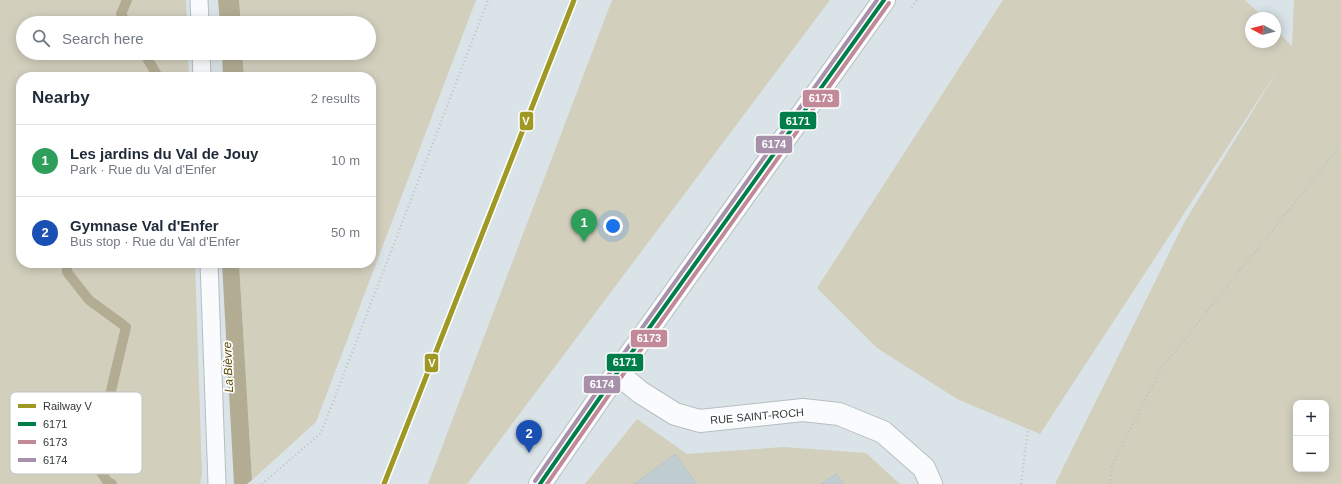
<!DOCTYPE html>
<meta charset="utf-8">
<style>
:root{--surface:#fff;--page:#f6f6f7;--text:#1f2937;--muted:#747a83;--line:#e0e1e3;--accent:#0f766e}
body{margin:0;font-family:Arial,sans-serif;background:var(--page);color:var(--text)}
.controls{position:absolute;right:12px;bottom:12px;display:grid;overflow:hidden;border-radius:8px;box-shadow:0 2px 10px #0003}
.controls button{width:36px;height:36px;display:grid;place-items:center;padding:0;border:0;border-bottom:1px solid var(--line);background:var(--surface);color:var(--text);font:20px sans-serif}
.compass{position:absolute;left:1245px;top:12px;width:36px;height:36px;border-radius:50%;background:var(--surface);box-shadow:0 2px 10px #0003;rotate:277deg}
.you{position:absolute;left:613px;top:226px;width:14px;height:14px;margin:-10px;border:3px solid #fff;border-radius:50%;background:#1a73e8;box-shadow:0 0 0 6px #1a73e833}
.badge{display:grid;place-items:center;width:26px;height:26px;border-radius:50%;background:var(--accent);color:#fff;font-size:13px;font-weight:700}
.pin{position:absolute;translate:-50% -33px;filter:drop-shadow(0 1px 2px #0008)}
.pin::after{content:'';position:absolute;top:21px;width:14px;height:12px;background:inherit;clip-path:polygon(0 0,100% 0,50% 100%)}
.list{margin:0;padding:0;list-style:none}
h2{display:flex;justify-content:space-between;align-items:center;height:52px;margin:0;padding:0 16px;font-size:17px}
h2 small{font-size:13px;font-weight:400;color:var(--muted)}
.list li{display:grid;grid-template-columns:26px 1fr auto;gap:12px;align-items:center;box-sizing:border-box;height:72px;padding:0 16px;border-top:1px solid var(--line)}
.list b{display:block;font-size:15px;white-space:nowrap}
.list p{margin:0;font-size:13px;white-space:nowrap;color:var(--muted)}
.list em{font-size:13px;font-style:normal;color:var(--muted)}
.icon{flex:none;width:22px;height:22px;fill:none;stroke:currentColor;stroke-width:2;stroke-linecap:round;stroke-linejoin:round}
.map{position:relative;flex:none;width:1341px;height:484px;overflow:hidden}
.search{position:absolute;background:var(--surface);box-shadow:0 2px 10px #0003;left:16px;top:16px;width:360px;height:44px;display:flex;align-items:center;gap:10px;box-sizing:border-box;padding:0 14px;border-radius:22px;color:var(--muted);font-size:15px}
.panel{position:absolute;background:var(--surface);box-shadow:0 2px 10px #0003;left:16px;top:72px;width:360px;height:196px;border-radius:16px}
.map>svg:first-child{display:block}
</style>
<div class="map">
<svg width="1341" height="484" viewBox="0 0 1341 484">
<rect width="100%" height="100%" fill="#dae4e8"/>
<path fill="#d2cfbd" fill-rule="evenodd" d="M0,0h186l1,23h-164v30h165l1,24h-168v186h174l7,211 -2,10h-200z
M239,0h237l-160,422 -64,58 -13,-217h132v-186h-127l-2,-24h127v-30h-128z
M612,0h218l-363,484h-39z
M1003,0h242l19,18h-13v24h24v-13l17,17 2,-46h47v484h-286l130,-263 94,-153 -239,366 -83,-35 -80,-51 -60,-60zM1296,403h30v66h-30z
M637,419l50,35 97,-7 82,6 34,31h-315z"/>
<path fill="#b2ac93" d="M218,0h21l2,23h-21z
M222,53h20l2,24h-21z
M222,263h17l13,217 -5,4h-13z"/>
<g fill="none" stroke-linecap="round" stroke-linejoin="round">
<path stroke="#b2ac93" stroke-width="10" d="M126,23l-5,-9 6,-14
M144,53l13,22v2
M67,263v9l22,28 37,27 -16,68 -26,52 23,34 5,3"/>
</g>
<path fill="#bfcdd1" stroke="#bdc5c8" d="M675,454l22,30h-63z
M836,474l8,10h-23z"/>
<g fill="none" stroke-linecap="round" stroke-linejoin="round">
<g stroke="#b6bec1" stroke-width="19">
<path id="service" d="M199,0l1,23
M201,53l1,24
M209,263l8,221"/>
</g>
<g stroke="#b6bec1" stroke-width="24">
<path id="minor" d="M617,373l23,19 35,22 25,7 103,-11 36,4 44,18 41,36 7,16"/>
</g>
<g stroke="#b6bec1" stroke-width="24">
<path id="tertiary" d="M540,484l77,-111 267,-373"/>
</g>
<path stroke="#c0c3c5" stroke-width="2.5" stroke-dasharray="1 3" stroke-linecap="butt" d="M912,8l5,-8
M262,484l59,-51 167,-433
M1021,484l7,-55
M1110,484l2,-19 50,-98 179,-222"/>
<use href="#service" stroke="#f9fbfc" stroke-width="17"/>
<use href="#minor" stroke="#f9fbfc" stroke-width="22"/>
<use href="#tertiary" stroke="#f9fbfc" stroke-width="22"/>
<g stroke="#fff" stroke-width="7">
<path id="bus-1" d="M540,484l77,-111 267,-373"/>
</g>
<g stroke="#fff" stroke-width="7">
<path id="bus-2" d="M547,484l75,-108 267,-373"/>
</g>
<g stroke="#fff" stroke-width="7">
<path id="bus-3" d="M535,481l77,-111 265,-370"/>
</g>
<use href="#bus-1" stroke="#007e49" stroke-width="4"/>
<use href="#bus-2" stroke="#c28a98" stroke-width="4"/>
<use href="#bus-3" stroke="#a790aa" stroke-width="4"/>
<g stroke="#fff" stroke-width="8">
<path id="rail-1" d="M384,484l190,-484"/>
</g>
<use href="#rail-1" stroke="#9f9825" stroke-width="5"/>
</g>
<g text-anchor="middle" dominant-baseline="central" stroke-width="3.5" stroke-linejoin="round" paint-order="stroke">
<g font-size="11" fill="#31383b" stroke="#fff">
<text transform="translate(757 416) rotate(-5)">RUE SAINT-ROCH</text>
</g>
<g font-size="12" font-style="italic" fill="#5c4800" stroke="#fff">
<text transform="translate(228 367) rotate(-92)">La Bièvre</text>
</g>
</g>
<rect x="10" y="392" width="132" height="82" rx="6" fill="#fff" stroke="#c1c3c4" stroke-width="1"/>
<rect x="18" y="404" width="18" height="4" fill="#9f9825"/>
<rect x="18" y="422" width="18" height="4" fill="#007e49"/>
<rect x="18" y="440" width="18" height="4" fill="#c28a98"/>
<rect x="18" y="458" width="18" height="4" fill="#a790aa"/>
<g font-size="11" fill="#31383b">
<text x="43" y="410">Railway V</text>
<text x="43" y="428">6171</text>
<text x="43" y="446">6173</text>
<text x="43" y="464">6174</text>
</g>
<g stroke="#fff" stroke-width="1.5">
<rect x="802" y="89" width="38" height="19" rx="4" fill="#c28a98"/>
<rect x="779" y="111" width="38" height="19" rx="4" fill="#007e49"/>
<rect x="519" y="111" width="15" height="20" rx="4" fill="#9f9825"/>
<rect x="755" y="135" width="38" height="19" rx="4" fill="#a790aa"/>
<rect x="630" y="329" width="38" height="19" rx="4" fill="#c28a98"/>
<rect x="606" y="353" width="38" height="19" rx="4" fill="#007e49"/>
<rect x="424" y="353" width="15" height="20" rx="4" fill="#9f9825"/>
<rect x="583" y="375" width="38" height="19" rx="4" fill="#a790aa"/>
</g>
<g font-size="11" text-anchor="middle" font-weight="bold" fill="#fff">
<text x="821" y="102">6173</text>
<text x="798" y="125">6171</text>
<text x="526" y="125">V</text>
<text x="774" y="148">6174</text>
<text x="649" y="342">6173</text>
<text x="625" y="366">6171</text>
<text x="432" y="367">V</text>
<text x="602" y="388">6174</text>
</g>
</svg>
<div class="controls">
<button>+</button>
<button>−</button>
</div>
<svg class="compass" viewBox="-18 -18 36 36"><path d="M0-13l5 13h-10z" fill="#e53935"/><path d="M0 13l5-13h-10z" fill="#747a83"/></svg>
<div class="you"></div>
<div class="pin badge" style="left:584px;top:242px;background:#2e9e5b">1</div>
<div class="pin badge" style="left:529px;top:453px;background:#1a4fb4">2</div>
<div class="search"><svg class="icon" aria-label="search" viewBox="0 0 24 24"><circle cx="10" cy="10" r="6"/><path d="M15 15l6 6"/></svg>Search here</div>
<section class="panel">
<h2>Nearby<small>2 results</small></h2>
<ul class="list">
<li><span class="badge" style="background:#2e9e5b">1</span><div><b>Les jardins du Val de Jouy</b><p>Park · Rue du Val d'Enfer</p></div><em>10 m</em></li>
<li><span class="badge" style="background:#1a4fb4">2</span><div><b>Gymnase Val d'Enfer</b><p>Bus stop · Rue du Val d'Enfer</p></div><em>50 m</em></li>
</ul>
</section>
</div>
